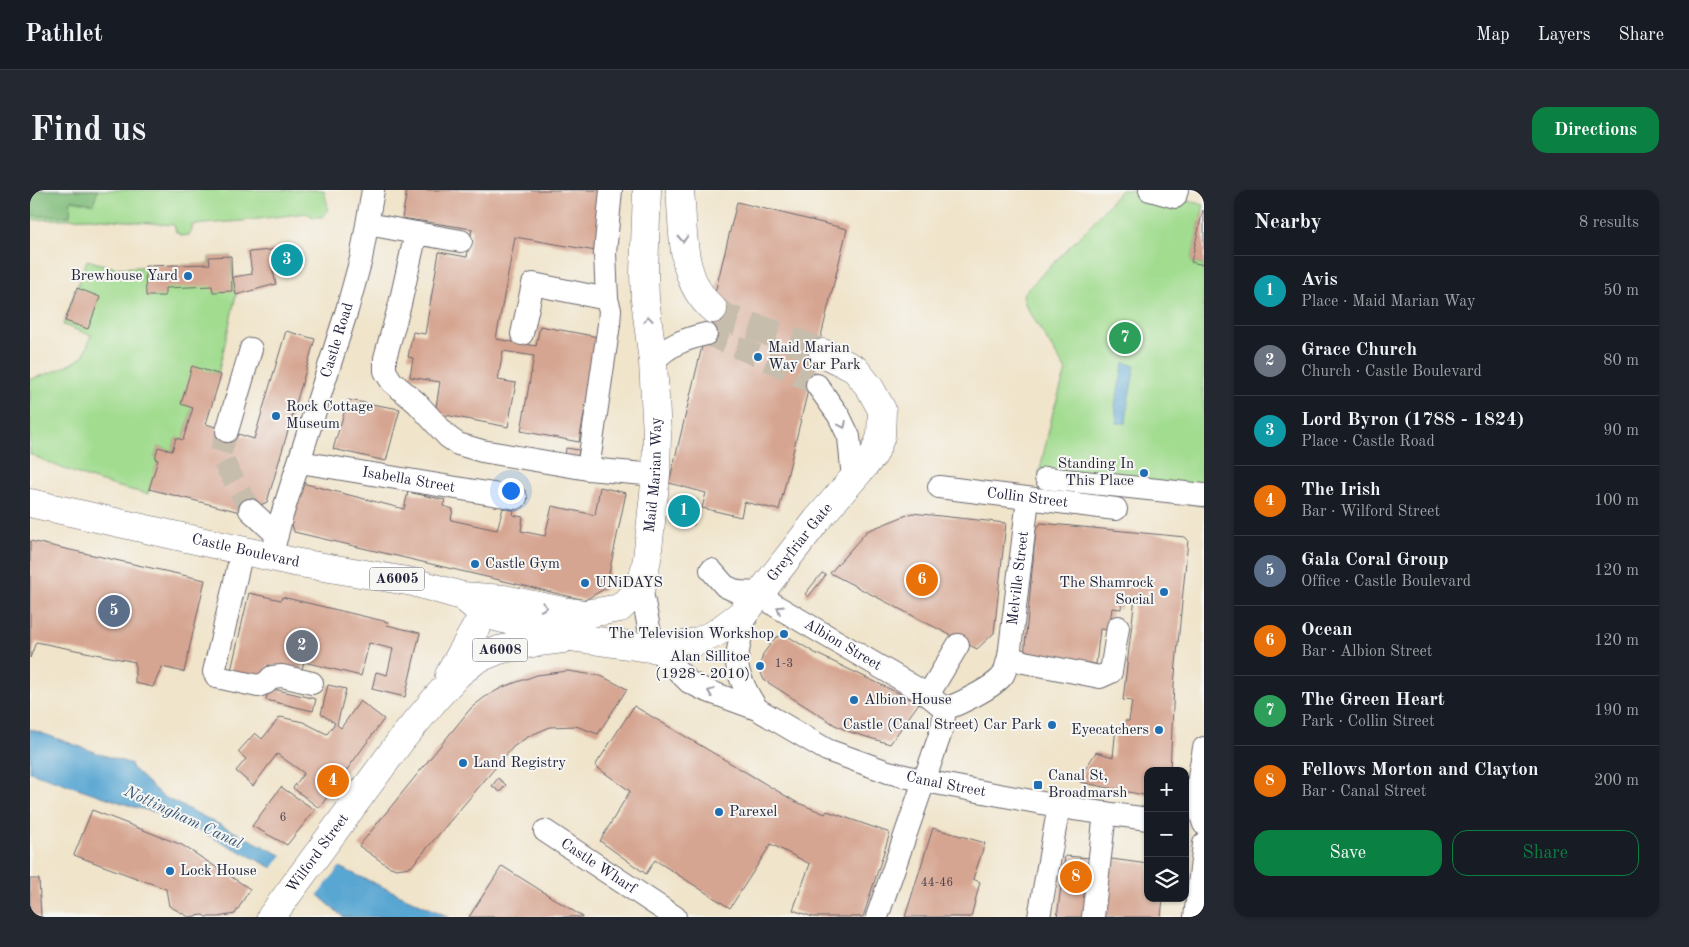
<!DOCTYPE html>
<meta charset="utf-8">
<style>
:root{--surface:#171b24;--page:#242831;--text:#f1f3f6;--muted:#9ea1a6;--line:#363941;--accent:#0b8043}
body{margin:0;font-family:"Old Standard TT",serif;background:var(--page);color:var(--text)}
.controls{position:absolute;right:15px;bottom:15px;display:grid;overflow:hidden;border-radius:10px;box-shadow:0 1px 4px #0004}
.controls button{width:45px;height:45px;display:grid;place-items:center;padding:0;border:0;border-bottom:1px solid var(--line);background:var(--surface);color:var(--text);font:25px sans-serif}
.you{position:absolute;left:480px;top:300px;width:18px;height:18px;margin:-12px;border:4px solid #fff;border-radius:50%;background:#1a73e8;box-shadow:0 0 0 8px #1a73e833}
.badge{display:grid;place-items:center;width:32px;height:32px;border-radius:50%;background:var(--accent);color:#fff;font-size:16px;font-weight:700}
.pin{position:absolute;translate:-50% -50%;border:2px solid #fff;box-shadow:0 1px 5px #0006}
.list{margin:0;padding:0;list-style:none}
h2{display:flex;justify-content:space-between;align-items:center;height:65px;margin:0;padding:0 20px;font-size:21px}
h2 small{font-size:16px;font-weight:400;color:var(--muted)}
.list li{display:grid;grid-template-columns:32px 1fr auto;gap:15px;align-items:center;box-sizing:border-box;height:70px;padding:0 20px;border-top:1px solid var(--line)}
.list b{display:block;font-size:19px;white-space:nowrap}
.list p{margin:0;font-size:16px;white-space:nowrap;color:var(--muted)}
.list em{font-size:16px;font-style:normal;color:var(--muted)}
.actions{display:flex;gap:10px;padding:15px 20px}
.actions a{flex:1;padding:11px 0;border:1px solid var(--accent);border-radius:15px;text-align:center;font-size:18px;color:var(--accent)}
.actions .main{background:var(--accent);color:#fff}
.icon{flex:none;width:28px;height:28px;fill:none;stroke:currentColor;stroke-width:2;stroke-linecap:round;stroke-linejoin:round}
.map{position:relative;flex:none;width:1174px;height:727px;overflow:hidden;border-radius:15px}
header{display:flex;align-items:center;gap:30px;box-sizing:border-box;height:70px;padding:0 25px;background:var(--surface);border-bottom:1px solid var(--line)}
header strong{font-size:24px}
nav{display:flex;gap:28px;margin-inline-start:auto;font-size:18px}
.intro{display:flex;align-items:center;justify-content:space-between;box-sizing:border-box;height:120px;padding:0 30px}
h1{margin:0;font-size:35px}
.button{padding:12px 22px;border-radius:15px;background:var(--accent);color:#fff;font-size:18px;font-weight:700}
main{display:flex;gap:30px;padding:0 30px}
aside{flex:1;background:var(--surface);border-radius:15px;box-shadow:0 1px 4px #0004}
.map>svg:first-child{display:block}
</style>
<header>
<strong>Pathlet</strong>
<nav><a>Map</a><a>Layers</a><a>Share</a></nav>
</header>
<div class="intro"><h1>Find us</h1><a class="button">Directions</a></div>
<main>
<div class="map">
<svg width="1174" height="727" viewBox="0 0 1174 727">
<rect width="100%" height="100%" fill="#f6f6f2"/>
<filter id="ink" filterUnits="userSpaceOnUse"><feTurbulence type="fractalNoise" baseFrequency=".02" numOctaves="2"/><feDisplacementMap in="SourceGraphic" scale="10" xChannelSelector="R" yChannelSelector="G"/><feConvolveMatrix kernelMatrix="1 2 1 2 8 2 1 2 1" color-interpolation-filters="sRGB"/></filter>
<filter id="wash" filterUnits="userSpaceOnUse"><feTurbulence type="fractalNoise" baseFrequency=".0096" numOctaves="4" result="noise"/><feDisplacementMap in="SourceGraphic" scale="20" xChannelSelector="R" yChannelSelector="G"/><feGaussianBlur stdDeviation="1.12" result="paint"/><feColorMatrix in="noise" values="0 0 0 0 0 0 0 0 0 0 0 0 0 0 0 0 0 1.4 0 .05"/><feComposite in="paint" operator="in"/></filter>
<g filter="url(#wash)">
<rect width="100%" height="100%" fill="#f0e4ca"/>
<path fill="#a1dc8f" stroke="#627f65" d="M0,0h294c1,11 8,18 -1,27h-10l-6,-4 -65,8 -50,4v5l-3,5 -7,1 -6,-4 -2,-7 -83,-7 -61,2z
M1091,0h29l54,15 -13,57 13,3v241l-165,-32 14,-62 13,-41 -41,-67 -2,-10 65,-66z
M201,66l5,39 -18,79 -15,-4 -20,70 -7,-2 -4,13 -14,-4 -3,11 3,2 -10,34c-41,-9 -81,-22 -118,-40v-75c12,-3 48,-15 54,-25 3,-6 5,-13 7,-19l-28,-10 24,-65 28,8 94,-4v-7z"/>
<path fill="#80bc7a" stroke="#516f5a" d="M0,0h68l-5,14 -22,-4 -1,16h-40z"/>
<path fill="#59a6d2" stroke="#3e6486" d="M1094,172l11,4 -7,36 -2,21h-9l-2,-18z
M0,539l79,28 23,7 -1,3 31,29 119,59 52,20 6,-8 110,50h-106l-25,-22 -47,-28 -103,-52 -34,-8 -104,-35z"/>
<path fill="#f0e4ca" d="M253,663l49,19 6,-7h3l-25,32 -45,-27z"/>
<g id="blocks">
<path fill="#d6a591" d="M377,0h200l-11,61 -81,-14 -19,102 40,7 4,-20 58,11 -19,105 -58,-11 13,-75 -31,-5 -5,29 18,3 -8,44 -73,-14 5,-31 -30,-5 3,-19 -5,-1 5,-25 12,2 14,-82 28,5 5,-28 -70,-11z
M707,12l110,27 -68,281 -35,-8 -3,15 -39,-9 4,-15 -37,-10z
M1173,20l1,1v54l-13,-3z
M254,55l6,14 -19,4 5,21 -40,11 -3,-18 19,-3 -3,-22 22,-2z
M201,66l1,35 -19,1 -1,-6 -47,2v8h-19l-1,-30 65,-2 -1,-7z
M47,98l23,9 -12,32 -23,-8z
M256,141l29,8 -48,163 -23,11 -95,-24 9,-29 -3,-1 3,-12 14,4 4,-13 7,2 10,-32 -12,-4 11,-38 29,9 -15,49 48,15z
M318,210l52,9 -14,52 -53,-12z
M536,258l13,2 -2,9 -12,-2z
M272,293l102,26 4,-17 37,8 -2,6 10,3 -2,11 46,10 6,-22 11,2 -1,5 10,2 -2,14 24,5 7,-30 43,9 5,-28 26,6 -20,95 -21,12 -291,-68 -3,-12z
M644,308l23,2 -3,25 -23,-3z
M882,323l94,10 -12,110 -17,16 -147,-76 37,-42z
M1011,333l144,14 3,3 -14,145 -4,86h-22v25l-68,-14 4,-11 12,-19 17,5 3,-30 8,1 1,-7h4l3,-20 -9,-1 12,-103 -13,-1 -1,13 -9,-1 -3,22 -9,-1 -4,35 -72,-8 12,-127z
M0,351l175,39 -21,92 -22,-5 -9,20 -18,-4v-21l-99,-20 -6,16z
M792,383l4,2 -18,22 -3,-3z
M219,403l32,7 1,-3 106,25 -1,3 33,8 -15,64 -33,-8 4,-17 11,3 6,-26 -24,-6 -8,33 -57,-14 -3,10 -33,-7 -4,18 -34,-8z
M754,444l31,19 104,50 -29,41 -40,-12 -15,-7 -71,-45 -3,-7 -1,-7 3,-12 12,-16z
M538,481l33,5 26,13 -29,45 -22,-8 -26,1 -21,9 -16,11 -102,120 -15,2 -8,-3 -29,-20 112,-138 14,-11 18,-10 34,-12z
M298,495l18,4 -9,36 4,3 19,-27 24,18 -65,89 -26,-20 11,-15 -27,-19 -24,32 -17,-15 10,-12 -8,-7 17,-19 7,6 18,-22 23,5 24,12 8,-11 -14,-9z
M239,498l47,11 -3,12 -47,-11z
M604,516l162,96 29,12 2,-3 63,22 -27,84h-50l-20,-7 17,-46 -39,-20 -41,64 -75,-48 -9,14 -46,-33 30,-50 -35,-25z
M468,588l8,7 -6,7 -8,-6z
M251,597l34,23 -28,35 -35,-19z
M62,620l90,35 68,44 -15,25 -17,3h-12l-3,-2 -14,2 -20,-11 -3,-17 -92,-34z
M903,638l52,15 -12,36 7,3 -9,35h-66z
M1035,666l26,2 -6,59h-28z
M1074,668l44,6v34h15l-2,19h-63z
M472,676l81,51h-114z
M0,689h9l2,38h-11z"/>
</g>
</g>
<g filter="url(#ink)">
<use href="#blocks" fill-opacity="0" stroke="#6a666d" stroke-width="1"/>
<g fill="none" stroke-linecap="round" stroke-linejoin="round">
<path stroke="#c7bdad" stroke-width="22" stroke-dasharray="22 11" stroke-linecap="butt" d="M676,144l66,28 45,23
M197,241l-7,24 30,55"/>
<path stroke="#c7bdad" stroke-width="28" stroke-dasharray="28 14" stroke-linecap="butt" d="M683,119l14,9 59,20 37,15"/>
<g stroke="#6a666d" stroke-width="24">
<g id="minor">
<path d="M1120,0l25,7 2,-7"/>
<path d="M338,34l48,9"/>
<path d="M431,51l-45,-8 -16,71 -15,54v13l7,11 25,21 31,34 10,7 24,7 106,18 21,-145 1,-14 -3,-11"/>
<path d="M492,144l11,-50 74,15 -2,-46 6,-63"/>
<path d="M623,172c15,-17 32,-23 53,-28"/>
<path d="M787,195l22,31 10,21 4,42"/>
<path d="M197,241l24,-82"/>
<path id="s1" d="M270,272l216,36"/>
<path d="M558,279l68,6"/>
<path d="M1016,288l158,17"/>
<path id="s2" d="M909,297l177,22"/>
<path d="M220,320l27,25"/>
<path d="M212,361l-28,121 3,5 41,9 8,-3 6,-6 10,-1 30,7"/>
<path id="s3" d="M235,365l9,-9 8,-31 65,-205 14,-51 12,-69"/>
<path id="s4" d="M681,380l14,16 13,6 20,1 18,13 152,89 17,14"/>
<path id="s5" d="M611,397l8,41 7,21 33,33 16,8 52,19 70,41 61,22 37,9 149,28 74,10"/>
<path d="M718,419c-4,15 -14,47 -10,61 4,14 11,27 19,39"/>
<path d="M979,467l15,5 76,15 11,-5 7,-45"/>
<path d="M898,505l30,-50"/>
<path id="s6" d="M915,519c14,-5 50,-22 58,-34 3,-5 4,-13 6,-18l19,-158"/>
<path d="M1174,558c-5,30 -11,47 0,76"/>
<path id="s7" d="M515,641l130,86"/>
<path d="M847,727l65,-188 3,-20"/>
<path d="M1009,727l20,-111"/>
<path d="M1063,727l12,-104"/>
<path d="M1165,727l9,-73"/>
</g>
</g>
<g stroke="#6a666d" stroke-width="29">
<g id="major">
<path d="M650,0c4,41 -1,90 33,119"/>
<path id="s8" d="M0,313l264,59 119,20 49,14 42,3 59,12 22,3 35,-6 21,-21 6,-28 9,-84 1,-41 -4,-72 -8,-63 -1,-26 3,-83"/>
<path id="s9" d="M437,410l17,14 93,24 79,11 16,-1 27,-7 17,-8 32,-24 69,-89 48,-55 9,-11 7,-18 1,-26 -12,-22 -15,-19 -32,-16"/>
<path d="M419,485l30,-53 5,-8 15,-11"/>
<path id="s10" d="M241,727l131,-178 36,-43 20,-22 19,-15 22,-9 32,-7 32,-4"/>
</g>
</g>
<use href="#minor" stroke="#fff" stroke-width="22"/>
<use href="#major" stroke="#fff" stroke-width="28"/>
</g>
<defs><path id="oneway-chevron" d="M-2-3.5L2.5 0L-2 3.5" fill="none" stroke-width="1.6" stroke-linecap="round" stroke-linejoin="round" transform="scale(1.25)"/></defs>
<g stroke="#9c9ca7">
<use href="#oneway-chevron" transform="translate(653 49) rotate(87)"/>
<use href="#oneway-chevron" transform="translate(618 129) rotate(-97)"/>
<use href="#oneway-chevron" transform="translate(813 235) rotate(65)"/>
<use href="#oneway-chevron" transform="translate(514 417) rotate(11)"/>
<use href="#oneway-chevron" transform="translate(750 419) rotate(-148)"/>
<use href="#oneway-chevron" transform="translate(681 502) rotate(-159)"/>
</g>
</g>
<g fill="#1f6fb2" stroke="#f6f6f2" stroke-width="2">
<circle cx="158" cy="86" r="5"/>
<circle cx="728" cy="167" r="5"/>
<circle cx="246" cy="226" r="5"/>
<circle cx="1114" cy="283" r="5"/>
<circle cx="445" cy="374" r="5"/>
<circle cx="555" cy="393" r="5"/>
<circle cx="1134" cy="402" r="5"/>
<circle cx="754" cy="444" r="5"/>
<circle cx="730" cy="476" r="5"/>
<circle cx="824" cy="510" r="5"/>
<circle cx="1022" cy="535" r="5"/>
<circle cx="1129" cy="540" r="5"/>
<circle cx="433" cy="573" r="5"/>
<rect x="1003" y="590" width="10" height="10" rx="2.5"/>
<circle cx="689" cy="622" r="5"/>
<circle cx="140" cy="681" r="5"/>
</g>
<g text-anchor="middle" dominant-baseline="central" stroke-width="4" stroke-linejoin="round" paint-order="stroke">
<g font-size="12" fill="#4f4350">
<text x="754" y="474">1-3</text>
<text x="253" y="628">6</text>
<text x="907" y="693">44-46</text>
</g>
<g fill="#f6f6f2" stroke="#626272" stroke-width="1">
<rect x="339.5" y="377.5" width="55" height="23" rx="4"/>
<rect x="442.5" y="448.5" width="55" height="23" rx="4"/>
</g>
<g font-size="14" font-weight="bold" fill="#22223b">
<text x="367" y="389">A6005</text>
<text x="470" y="460">A6008</text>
</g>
<g font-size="15" fill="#22223b" stroke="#f6f6f2" text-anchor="start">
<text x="148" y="86" text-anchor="end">Brewhouse Yard</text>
<text x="738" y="158">Maid Marian<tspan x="738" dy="17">Way Car Park</tspan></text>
<text x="256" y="217">Rock Cottage<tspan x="256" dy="17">Museum</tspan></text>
<text x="1104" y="274" text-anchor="end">Standing In<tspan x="1104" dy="17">This Place</tspan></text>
<text x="455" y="374">Castle Gym</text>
<text x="565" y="393">UNiDAYS</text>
<text x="1124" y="393" text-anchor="end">The Shamrock<tspan x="1124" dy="17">Social</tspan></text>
<text x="744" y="444" text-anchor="end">The Television Workshop</text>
<text x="720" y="467" text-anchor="end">Alan Sillitoe<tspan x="720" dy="17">(1928 - 2010)</tspan></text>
<text x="834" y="510">Albion House</text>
<text x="1012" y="535" text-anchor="end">Castle (Canal Street) Car Park</text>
<text x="1119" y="540" text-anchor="end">Eyecatchers</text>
<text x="443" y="573">Land Registry</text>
<text x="1018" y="586">Canal St,<tspan x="1018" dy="17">Broadmarsh</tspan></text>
<text x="699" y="622">Parexel</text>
<text x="150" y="681">Lock House</text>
</g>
<g font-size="15" fill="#22223b" stroke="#f6f6f2">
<text stroke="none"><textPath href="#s3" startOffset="228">Castle Road</textPath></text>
<text stroke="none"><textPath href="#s8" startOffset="745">Maid Marian Way</textPath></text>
<text stroke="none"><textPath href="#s1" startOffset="110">Isabella Street</textPath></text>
<text stroke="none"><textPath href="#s2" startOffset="89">Collin Street</textPath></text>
<text stroke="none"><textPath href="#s9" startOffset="385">Greyfriar Gate</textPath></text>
<text stroke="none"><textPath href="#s8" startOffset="221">Castle Boulevard</textPath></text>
<text stroke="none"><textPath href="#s6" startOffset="166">Melville Street</textPath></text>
<text stroke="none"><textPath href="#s4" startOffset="155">Albion Street</textPath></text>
<text stroke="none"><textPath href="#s5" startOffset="389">Canal Street</textPath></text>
<text stroke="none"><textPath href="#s10" startOffset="79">Wilford Street</textPath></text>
<text stroke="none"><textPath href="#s7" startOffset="64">Castle Wharf</textPath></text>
</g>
<g font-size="16" font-style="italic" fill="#385777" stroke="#f6f6f2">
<text transform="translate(153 628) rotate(25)">Nottingham Canal</text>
</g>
</g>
</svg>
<div class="controls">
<button>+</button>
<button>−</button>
<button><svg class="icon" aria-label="layers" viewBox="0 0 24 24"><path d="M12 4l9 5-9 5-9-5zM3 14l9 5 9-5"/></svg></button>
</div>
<div class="you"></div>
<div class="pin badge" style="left:654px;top:321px;background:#0f9aa8">1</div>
<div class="pin badge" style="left:272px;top:456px;background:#6b7280">2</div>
<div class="pin badge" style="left:257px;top:70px;background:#0f9aa8">3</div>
<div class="pin badge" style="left:303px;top:591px;background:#e8710a">4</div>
<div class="pin badge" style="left:84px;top:421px;background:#5c6f8a">5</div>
<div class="pin badge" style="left:892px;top:390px;background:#e8710a">6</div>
<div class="pin badge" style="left:1095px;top:148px;background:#2e9e5b">7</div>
<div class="pin badge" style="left:1046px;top:687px;background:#e8710a">8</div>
</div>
<aside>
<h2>Nearby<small>8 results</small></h2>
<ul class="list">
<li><span class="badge" style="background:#0f9aa8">1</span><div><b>Avis</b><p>Place · Maid Marian Way</p></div><em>50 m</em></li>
<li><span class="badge" style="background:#6b7280">2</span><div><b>Grace Church</b><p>Church · Castle Boulevard</p></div><em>80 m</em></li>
<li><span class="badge" style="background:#0f9aa8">3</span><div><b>Lord Byron (1788 - 1824)</b><p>Place · Castle Road</p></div><em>90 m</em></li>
<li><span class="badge" style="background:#e8710a">4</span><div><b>The Irish</b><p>Bar · Wilford Street</p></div><em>100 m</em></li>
<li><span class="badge" style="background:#5c6f8a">5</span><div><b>Gala Coral Group</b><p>Office · Castle Boulevard</p></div><em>120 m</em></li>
<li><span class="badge" style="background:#e8710a">6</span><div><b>Ocean</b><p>Bar · Albion Street</p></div><em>120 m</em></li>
<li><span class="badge" style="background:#2e9e5b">7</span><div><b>The Green Heart</b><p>Park · Collin Street</p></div><em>190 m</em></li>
<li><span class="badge" style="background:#e8710a">8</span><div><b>Fellows Morton and Clayton</b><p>Bar · Canal Street</p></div><em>200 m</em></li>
</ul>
<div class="actions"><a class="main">Save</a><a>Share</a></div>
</aside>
</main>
